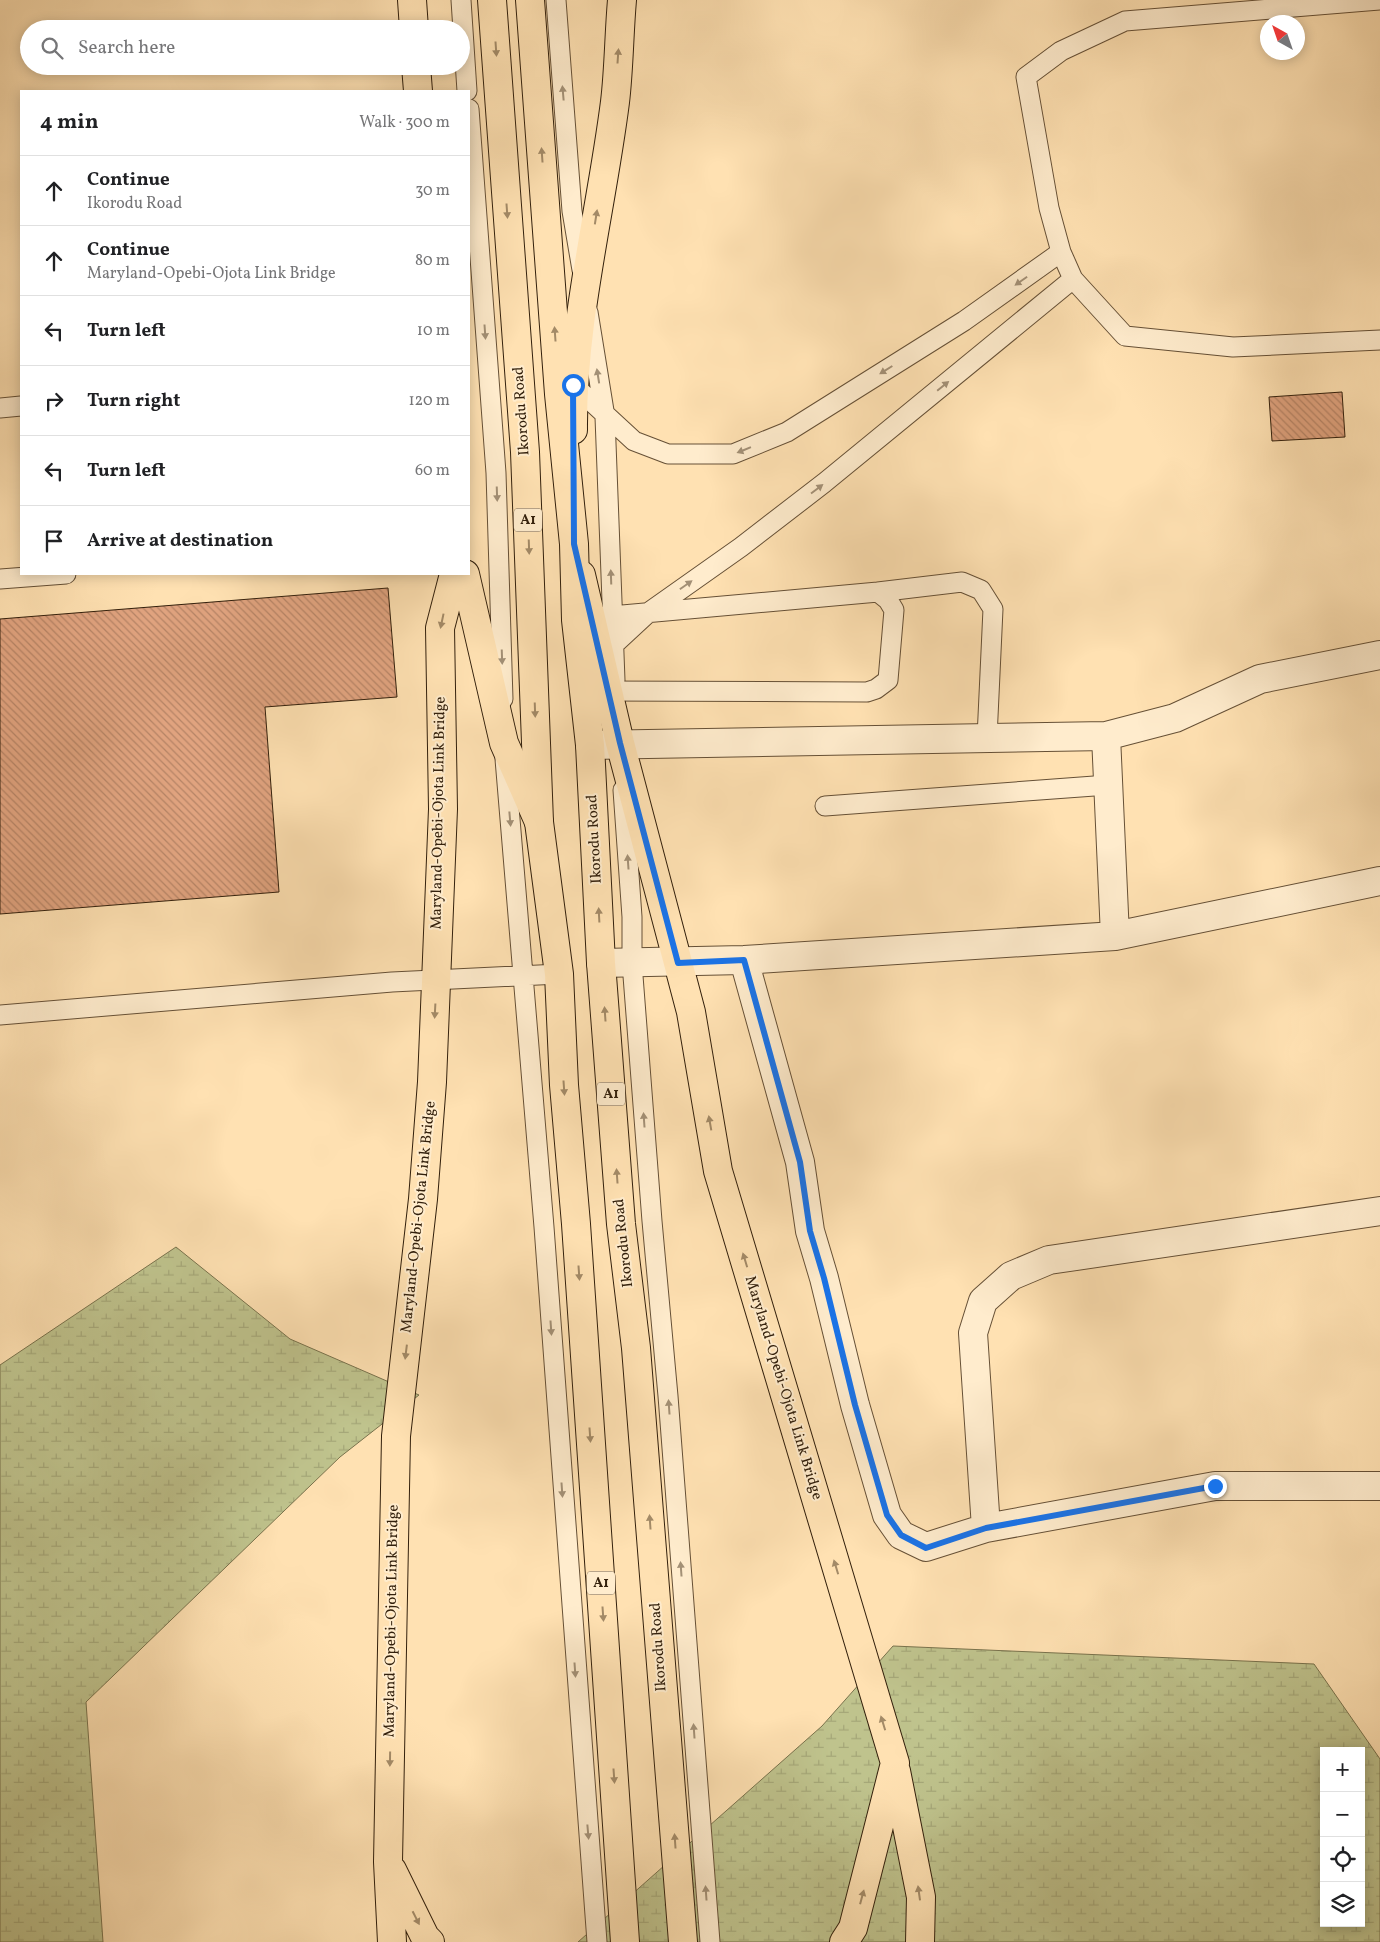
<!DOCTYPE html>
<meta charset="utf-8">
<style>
:root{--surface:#fff;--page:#f2f2f2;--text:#202124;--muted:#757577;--line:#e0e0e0}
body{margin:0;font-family:Vollkorn,serif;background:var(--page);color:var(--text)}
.controls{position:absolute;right:15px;bottom:15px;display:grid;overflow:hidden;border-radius:0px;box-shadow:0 2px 12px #0003}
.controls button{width:45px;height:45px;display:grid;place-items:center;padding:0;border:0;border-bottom:1px solid var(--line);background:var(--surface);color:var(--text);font:25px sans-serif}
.compass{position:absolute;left:1260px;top:15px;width:45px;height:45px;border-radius:50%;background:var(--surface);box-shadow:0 2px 12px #0003;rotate:320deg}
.stop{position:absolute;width:15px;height:15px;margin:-11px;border:4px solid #1a73e8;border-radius:50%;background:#fff}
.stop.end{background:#1a73e8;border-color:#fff;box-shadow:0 1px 5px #0008}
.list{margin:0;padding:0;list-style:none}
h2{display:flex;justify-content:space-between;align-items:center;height:65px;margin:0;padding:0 20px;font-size:21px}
h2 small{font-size:16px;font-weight:400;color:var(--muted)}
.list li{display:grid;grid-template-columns:32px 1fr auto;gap:15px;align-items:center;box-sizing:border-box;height:70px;padding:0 20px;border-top:1px solid var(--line)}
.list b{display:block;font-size:19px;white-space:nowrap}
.list p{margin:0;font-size:16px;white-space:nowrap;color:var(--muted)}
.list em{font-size:16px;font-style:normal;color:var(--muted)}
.icon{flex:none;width:28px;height:28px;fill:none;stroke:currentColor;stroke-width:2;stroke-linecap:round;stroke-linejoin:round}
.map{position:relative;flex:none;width:1380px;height:1942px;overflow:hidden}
.search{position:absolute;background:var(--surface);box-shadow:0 2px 12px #0003;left:20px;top:20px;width:450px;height:55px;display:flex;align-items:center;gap:12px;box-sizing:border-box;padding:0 18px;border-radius:28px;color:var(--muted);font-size:19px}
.panel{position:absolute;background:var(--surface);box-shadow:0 2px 12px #0003;left:20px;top:90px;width:450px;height:485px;border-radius:0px}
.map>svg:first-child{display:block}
</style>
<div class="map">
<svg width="1380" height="1942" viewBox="0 0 1380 1942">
<defs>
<pattern id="wetland-marsh" width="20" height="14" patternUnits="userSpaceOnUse" patternTransform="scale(1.25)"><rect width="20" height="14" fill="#bfc38d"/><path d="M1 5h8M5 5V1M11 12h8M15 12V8" fill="none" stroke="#a5a778"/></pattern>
<pattern id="building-back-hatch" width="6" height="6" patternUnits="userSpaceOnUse" patternTransform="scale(1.25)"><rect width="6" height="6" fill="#e0a37f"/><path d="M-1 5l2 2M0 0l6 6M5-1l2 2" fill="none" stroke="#b68466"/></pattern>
</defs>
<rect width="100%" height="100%" fill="#ffe1b2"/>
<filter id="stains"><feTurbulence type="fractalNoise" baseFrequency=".004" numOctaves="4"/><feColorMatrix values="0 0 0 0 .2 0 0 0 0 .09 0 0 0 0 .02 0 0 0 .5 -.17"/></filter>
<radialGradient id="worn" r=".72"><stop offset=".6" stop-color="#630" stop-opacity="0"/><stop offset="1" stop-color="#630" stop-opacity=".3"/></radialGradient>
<path fill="url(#wetland-marsh)" stroke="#79724c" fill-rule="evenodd" d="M176,1247l114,92 129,56 -79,62 -254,245 17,240h-103v-577z
M893,1646l421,18 66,95v183h-802l244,-216zM1324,1751h37v172h-37z"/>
<path fill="url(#building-back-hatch)" stroke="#33200c" d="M1342,392l3,45 -73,4 -3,-44z
M388,588l9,109 -132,10 14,185 -279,22v-295z"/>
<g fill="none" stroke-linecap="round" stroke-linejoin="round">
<g stroke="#665036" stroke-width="21">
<path id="service" d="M461,0l6,91
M556,0l16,211 10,59
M1380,0l-255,21 -64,30 -35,26 23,131 12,44 12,27 52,57 108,11 147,-7
M469,109l27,364 7,226
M588,312l17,105 10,263
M569,381l65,60 34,13h65l54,-22 177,-111 97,-69
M0,408l21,-2
M0,579l66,-5
M878,592l84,-10 19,8 12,19 -6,129
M608,650l41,-38 92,-65 83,-64 249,-204
M598,691l269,1 9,-3 12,-9 6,-70 -6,-10 -10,-8 -278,25
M505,759l39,468 53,715
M623,790l9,127v46l20,258 16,175 42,546
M825,806l283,-21
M0,1015l392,-33 167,-8"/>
</g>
<g stroke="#665036" stroke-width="30">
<path id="minor" d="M1106,736l9,200
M590,745l516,-9 69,-18 85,-39 120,-24
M744,960l56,202 10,69 14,47 31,127 32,110 14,20 25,12 60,-19 229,-42h165
M601,963l143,-3 371,-24 265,-55
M986,1528l-13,-195 10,-32 28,-25 38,-16 331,-49"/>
</g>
<g stroke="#33200c" stroke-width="30">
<path id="primary" d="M412,0l2,29
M416,66l2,25
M573,430c-1,-110 28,-218 42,-328 4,-33 4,-68 7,-102
M465,574l39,169 35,79
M581,575l39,168 71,269 27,159 177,592 -42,165 -9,14
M896,1771l25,126 -1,45
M392,1870l33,67 5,5
M392,1942l-4,-80 8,-426 27,-237 9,-117 11,-273 -3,-181 14,-54"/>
</g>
<g stroke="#33200c" stroke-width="30">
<path id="motorway" d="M492,0l33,452 14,370 20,152 5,111 12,139 49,718
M530,0l29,394 15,150 2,76 14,125 11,218 20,261 15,124 47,594"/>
</g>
<use href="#service" stroke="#ffeccd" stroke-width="19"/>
<use href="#minor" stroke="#ffeccd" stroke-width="28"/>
<use href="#primary" stroke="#ffe1b2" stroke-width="28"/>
<use href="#motorway" stroke="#ffe1b2" stroke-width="28"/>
</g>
<defs><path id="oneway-solid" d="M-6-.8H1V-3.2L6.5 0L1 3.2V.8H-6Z" transform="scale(1.25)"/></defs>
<g fill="#a38a67">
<use href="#oneway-solid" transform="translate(496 49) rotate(86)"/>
<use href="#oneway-solid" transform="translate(618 56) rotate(-86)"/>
<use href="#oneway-solid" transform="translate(542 155) rotate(-94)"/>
<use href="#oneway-solid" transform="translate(507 211) rotate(86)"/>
<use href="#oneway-solid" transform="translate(596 217) rotate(-81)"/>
<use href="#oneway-solid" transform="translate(555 334) rotate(-94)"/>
<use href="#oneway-solid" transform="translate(529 547) rotate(88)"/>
<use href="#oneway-solid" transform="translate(442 621) rotate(102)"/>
<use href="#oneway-solid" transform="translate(535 710) rotate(88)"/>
<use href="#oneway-solid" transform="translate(599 915) rotate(-93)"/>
<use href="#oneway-solid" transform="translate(435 1011) rotate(93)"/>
<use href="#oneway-solid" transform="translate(605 1014) rotate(-94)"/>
<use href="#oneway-solid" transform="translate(564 1088) rotate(86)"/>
<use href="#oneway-solid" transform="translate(710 1123) rotate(-100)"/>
<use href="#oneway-solid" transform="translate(617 1176) rotate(-94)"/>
<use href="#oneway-solid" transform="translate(745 1260) rotate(-107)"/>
<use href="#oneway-solid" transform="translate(579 1273) rotate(86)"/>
<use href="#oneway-solid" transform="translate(406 1352) rotate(97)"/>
<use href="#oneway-solid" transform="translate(590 1435) rotate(86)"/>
<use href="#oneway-solid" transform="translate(650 1522) rotate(-94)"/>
<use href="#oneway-solid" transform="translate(836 1567) rotate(-107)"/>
<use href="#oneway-solid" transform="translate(603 1614) rotate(86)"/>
<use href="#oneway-solid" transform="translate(883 1723) rotate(-107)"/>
<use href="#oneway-solid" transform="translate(390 1759) rotate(91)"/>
<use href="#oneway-solid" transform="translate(614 1776) rotate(86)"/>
<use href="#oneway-solid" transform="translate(675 1841) rotate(-94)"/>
<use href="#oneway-solid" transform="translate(919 1893) rotate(-98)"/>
<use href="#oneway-solid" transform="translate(862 1897) rotate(-75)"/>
<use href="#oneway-solid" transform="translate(416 1918) rotate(63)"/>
</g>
<g fill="#a39076">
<use href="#oneway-solid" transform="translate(563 93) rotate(-95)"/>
<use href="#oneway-solid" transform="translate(1021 281) rotate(145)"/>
<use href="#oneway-solid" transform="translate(485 332) rotate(86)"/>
<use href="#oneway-solid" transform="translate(886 370) rotate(148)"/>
<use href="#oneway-solid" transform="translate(598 376) rotate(-99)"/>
<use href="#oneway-solid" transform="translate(943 386) rotate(-39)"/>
<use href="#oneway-solid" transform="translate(744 450) rotate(158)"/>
<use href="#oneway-solid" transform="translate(817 489) rotate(-37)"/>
<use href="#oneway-solid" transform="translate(497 494) rotate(88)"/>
<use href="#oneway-solid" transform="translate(611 577) rotate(-92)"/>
<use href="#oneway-solid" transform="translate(686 585) rotate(-35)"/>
<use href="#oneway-solid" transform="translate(502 657) rotate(88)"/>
<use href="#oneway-solid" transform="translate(510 819) rotate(85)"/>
<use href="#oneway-solid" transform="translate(628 862) rotate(-94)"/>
<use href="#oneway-solid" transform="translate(644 1120) rotate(-94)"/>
<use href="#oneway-solid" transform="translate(551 1328) rotate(86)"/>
<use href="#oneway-solid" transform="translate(669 1407) rotate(-94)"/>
<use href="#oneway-solid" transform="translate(562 1490) rotate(86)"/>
<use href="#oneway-solid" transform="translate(681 1569) rotate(-94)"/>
<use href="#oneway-solid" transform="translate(575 1670) rotate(86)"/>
<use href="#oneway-solid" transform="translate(694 1731) rotate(-94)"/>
<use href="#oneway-solid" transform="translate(588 1832) rotate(85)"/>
<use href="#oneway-solid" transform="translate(706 1893) rotate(-94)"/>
</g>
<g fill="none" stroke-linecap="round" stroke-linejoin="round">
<path stroke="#1a73e8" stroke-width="6" d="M573,385l1,159 46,199 58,220 66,-3 56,202 10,69 14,47 31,127 32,110 14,20 25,13 60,-20 229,-42"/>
</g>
<g text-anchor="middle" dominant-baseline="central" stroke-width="4" stroke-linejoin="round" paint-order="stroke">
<g fill="#ffeccd" stroke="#705d46" stroke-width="1">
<rect x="514" y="508.5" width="28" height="23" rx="4"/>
<rect x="597" y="1082.5" width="28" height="23" rx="4"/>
<rect x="587" y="1571.5" width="28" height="23" rx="4"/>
</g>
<g font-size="14" font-weight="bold" fill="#33200c">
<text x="528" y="520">A1</text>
<text x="611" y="1094">A1</text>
<text x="601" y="1583">A1</text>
</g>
<g font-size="15" fill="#33200c" stroke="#ffeccd">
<text transform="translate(522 411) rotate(-94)">Ikorodu Road</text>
<text transform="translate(439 813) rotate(-89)">Maryland-Opebi-Ojota Link Bridge</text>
<text transform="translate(595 839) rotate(-93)">Ikorodu Road</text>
<text transform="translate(419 1217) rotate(-84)">Maryland-Opebi-Ojota Link Bridge</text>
<text transform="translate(624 1243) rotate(-96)">Ikorodu Road</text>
<text transform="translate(783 1388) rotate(73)">Maryland-Opebi-Ojota Link Bridge</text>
<text transform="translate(392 1621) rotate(-89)">Maryland-Opebi-Ojota Link Bridge</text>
<text transform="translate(659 1647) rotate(-94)">Ikorodu Road</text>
</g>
</g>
<rect width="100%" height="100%" filter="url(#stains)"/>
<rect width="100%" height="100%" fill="url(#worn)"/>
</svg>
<div class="controls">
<button>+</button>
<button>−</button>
<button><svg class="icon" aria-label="locate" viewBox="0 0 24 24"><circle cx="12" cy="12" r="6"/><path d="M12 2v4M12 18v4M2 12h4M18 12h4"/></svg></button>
<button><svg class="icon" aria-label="layers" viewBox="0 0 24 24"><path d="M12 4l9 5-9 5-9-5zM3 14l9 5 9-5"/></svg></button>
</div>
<svg class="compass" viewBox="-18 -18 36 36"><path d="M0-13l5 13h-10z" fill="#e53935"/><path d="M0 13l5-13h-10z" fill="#757577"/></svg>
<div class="stop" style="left:573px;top:385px"></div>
<div class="stop end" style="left:1215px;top:1486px"></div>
<div class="search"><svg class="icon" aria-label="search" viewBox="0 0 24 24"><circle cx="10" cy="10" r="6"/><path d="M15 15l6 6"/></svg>Search here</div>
<section class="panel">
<h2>4 min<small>Walk · 300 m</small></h2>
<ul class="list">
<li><svg class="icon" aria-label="ahead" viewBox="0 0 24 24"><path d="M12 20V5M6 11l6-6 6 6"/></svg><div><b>Continue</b><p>Ikorodu Road</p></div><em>30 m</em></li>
<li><svg class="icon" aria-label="ahead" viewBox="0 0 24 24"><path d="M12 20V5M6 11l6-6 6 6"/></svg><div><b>Continue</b><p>Maryland-Opebi-Ojota Link Bridge</p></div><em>80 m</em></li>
<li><svg class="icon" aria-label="left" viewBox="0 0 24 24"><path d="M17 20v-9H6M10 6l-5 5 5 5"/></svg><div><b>Turn left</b></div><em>10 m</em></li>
<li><svg class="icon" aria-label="right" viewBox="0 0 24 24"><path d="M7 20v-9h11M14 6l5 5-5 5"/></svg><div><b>Turn right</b></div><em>120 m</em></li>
<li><svg class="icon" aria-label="left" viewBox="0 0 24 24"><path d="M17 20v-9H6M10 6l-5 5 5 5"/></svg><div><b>Turn left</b></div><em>60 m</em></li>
<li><svg class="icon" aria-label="arrive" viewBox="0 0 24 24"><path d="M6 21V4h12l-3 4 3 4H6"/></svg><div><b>Arrive at destination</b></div></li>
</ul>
</section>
</div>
